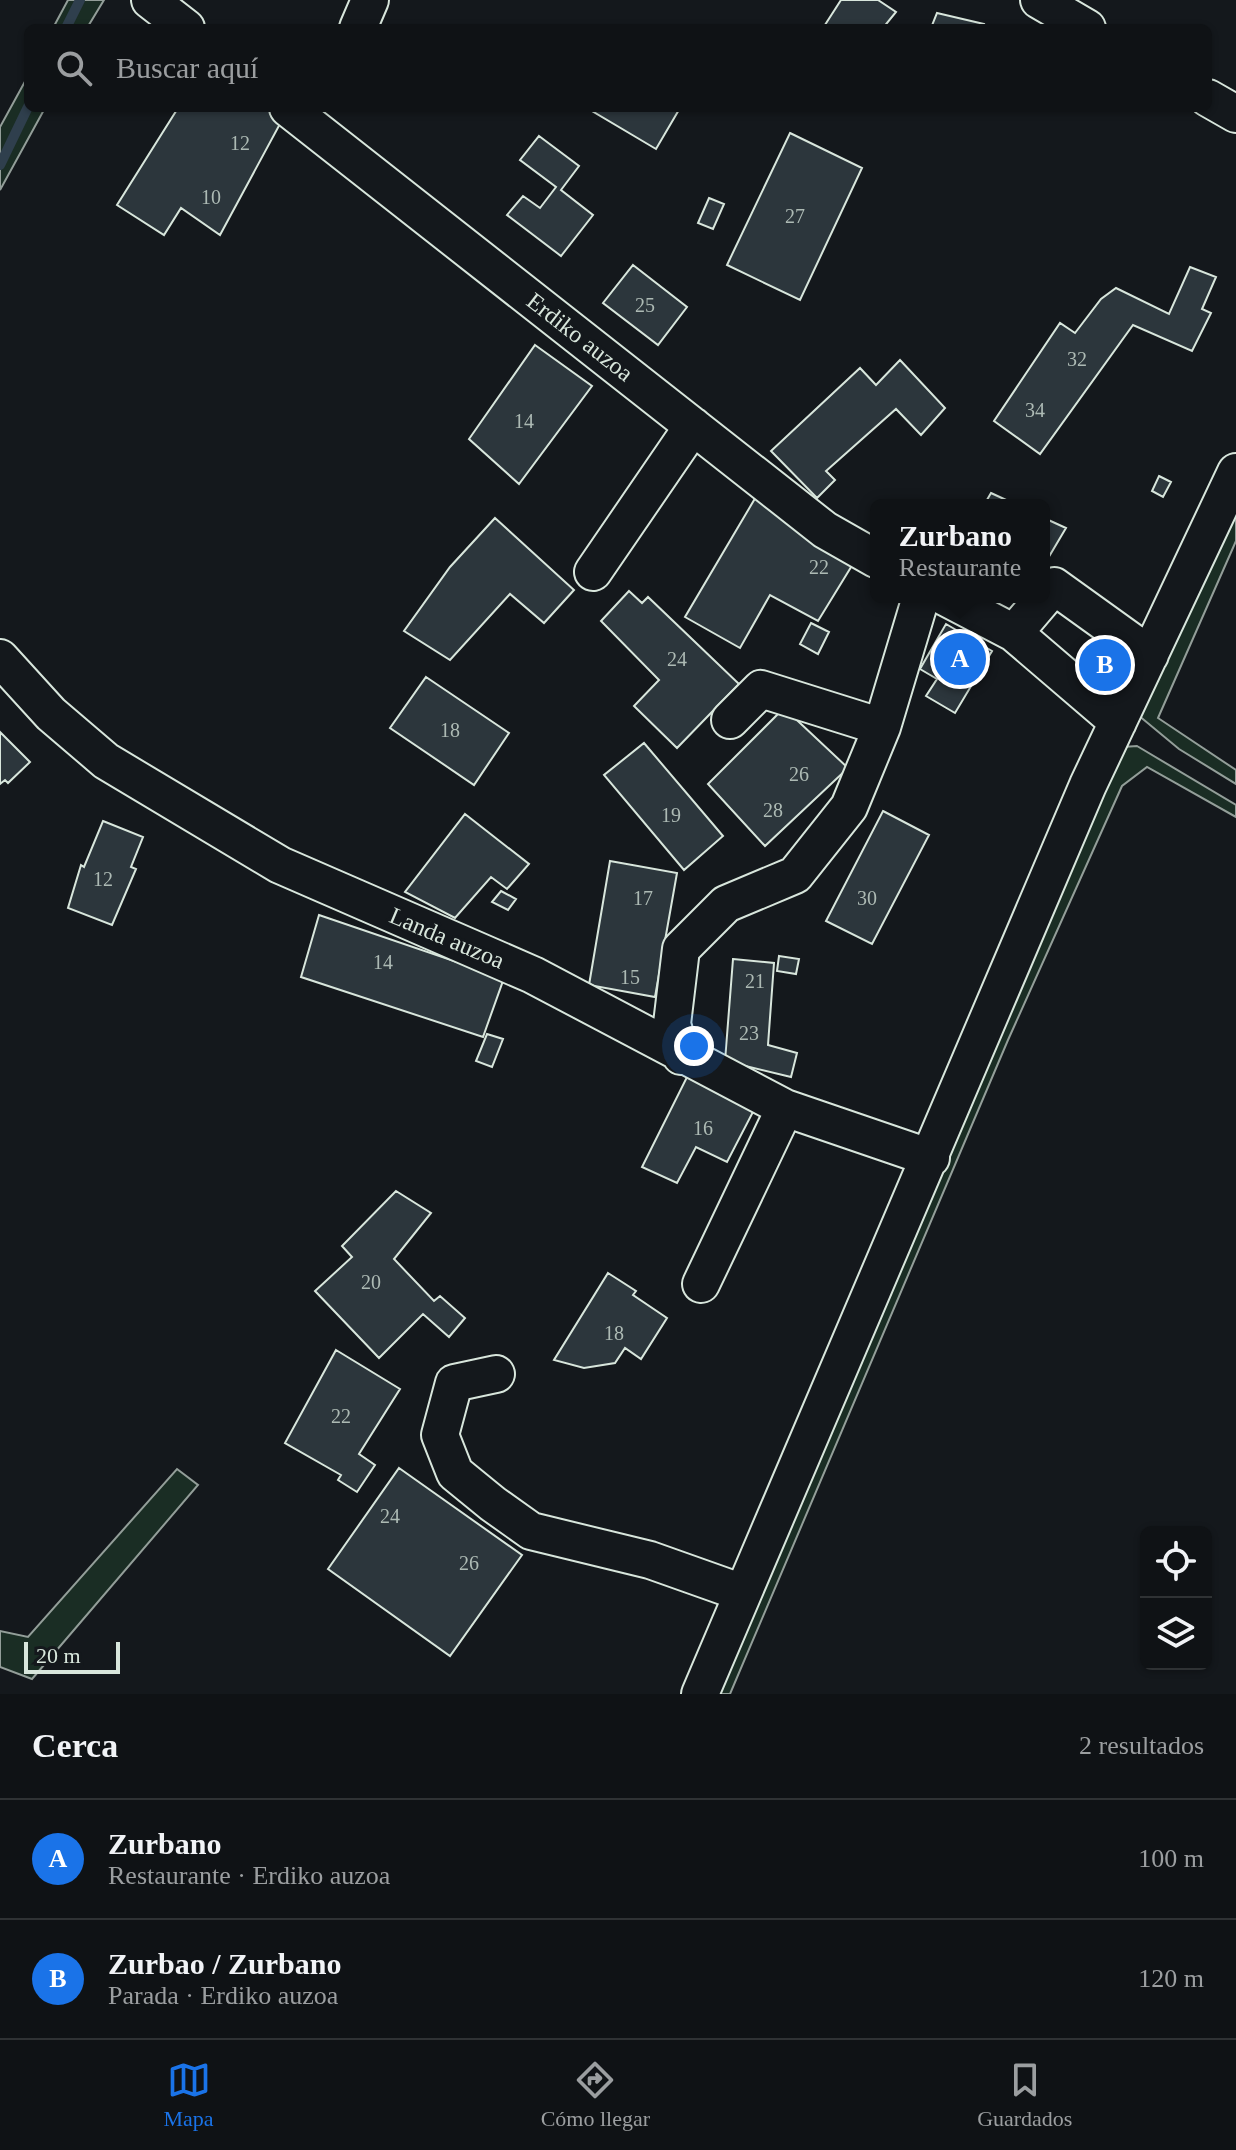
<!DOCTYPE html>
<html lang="es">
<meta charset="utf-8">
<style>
:root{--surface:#0f1215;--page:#1d2022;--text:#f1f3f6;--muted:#9b9ea0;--line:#2f3234;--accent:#1a73e8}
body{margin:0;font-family:Georgia,serif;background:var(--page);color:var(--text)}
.controls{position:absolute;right:24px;bottom:24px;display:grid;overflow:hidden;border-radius:12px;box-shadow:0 2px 6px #0004}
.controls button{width:72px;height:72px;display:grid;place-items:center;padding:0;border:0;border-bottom:2px solid var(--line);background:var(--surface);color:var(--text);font:40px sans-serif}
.scale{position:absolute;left:24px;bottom:20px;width:96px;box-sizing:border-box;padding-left:8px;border:4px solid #d8e6dc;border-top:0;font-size:22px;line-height:28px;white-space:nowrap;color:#d8e6dc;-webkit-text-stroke:6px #14181c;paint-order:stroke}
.you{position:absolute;left:694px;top:1046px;width:28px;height:28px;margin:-20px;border:6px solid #fff;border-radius:50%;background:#1a73e8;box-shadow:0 0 0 12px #1a73e833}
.badge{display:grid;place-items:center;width:52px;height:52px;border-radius:50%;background:var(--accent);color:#fff;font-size:26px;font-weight:700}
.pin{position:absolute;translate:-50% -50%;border:4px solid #fff;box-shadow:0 2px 8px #0006}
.popup{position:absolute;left:870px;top:499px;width:180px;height:104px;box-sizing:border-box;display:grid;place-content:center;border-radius:12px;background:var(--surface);filter:drop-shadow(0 2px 6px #0005);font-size:26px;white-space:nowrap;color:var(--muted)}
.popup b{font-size:30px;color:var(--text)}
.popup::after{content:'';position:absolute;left:50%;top:100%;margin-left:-16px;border:16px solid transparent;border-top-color:var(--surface)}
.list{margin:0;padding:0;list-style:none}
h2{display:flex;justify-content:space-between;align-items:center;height:104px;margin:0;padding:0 32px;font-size:34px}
h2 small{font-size:26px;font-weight:400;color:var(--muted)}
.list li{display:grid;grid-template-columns:52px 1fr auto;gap:24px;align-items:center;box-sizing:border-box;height:120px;padding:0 32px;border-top:2px solid var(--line)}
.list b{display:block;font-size:30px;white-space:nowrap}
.list p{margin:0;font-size:26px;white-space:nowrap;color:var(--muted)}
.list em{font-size:26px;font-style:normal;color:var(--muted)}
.icon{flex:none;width:44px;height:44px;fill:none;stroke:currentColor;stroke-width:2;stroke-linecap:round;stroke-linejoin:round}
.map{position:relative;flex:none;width:1236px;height:1694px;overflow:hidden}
.search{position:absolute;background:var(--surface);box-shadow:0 2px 6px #0004;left:24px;right:24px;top:24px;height:88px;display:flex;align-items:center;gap:20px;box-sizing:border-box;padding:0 28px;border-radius:12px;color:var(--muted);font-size:30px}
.sheet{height:344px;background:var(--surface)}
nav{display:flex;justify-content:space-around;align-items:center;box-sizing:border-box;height:112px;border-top:2px solid var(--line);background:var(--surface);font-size:22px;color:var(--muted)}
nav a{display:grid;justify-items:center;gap:4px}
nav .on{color:var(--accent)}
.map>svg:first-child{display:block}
</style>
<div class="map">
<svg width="1236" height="1694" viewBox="0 0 1236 1694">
<rect width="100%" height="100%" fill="#14181c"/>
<path fill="#1a2d24" stroke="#939e99" stroke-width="2" d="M68,0h36l-17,28h-34z
M28,76v32h17l-45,82v-63z
M1236,505v36l-78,177 78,52v14l-57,-35 -41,-34z
M1137,746l99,59v12l-89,-50 -25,19 -114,254 -278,654h-16l409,-947z
M177,1469l21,16 -166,194 -32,-12v-36l28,6z"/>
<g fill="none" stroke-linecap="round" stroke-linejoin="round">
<path stroke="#2f3f4d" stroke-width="10" d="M66,28l14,-28
M0,165l28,-58"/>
</g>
<path fill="#2c363c" stroke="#d8e6dc" stroke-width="2" d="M841,0h37l18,12 -13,16h-60z
M937,13l47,11 -1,4h-52z
M178,108h88l15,14 -61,113 -39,-27 -17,27 -47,-30z
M587,108l59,1 34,-1 -24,41z
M790,133l72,35 -62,132 -73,-35z
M539,136l40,30 -18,24 32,25 -32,41 -54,-41 16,-19 17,12 16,-21 -36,-27z
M709,198l15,6 -11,25 -15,-6z
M633,265l54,42 -29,38 -55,-42z
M1190,267l26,10 -14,32 9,4 -19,38 -59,-26 -93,129 -46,-33 66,-98 15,10 26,-34 15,-11 53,26z
M535,345l57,41 -73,98 -50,-45z
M900,360l45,48 -24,27 -25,-26 -70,62 9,9 -18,18 -46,-47 89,-83 16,17z
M1159,476l12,6 -8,15 -11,-6z
M760,490l96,69 -38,62 -48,-26 -30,53 -55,-31z
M991,493l26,12h-33z
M495,518l79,72 -30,33 -34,-29 -60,66 -46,-29 46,-64z
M1044,518l22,10 -22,37z
M629,591l13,12 6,-6 91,87 -62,64 -43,-42 25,-26 -58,-59z
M811,623l18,9 -11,22 -18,-10z
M946,624l46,27 -37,62 -29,-17 11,-17 -17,-10z
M426,677l83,56 -35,52 -84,-57z
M784,708l64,60 -83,78 -57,-62z
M0,732l30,30 -22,21 -3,-3 -5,4z
M644,743l79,93 -39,34 -80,-95z
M883,811l46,24 -57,109 -46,-23z
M465,814l64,50 -22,25 -16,-12 -36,41 -50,-26z
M103,821l40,16 -12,30 5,2 -24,56 -44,-17 13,-43 3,2z
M610,861l67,12 -22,124 -66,-12z
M501,891l15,8 -8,11 -16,-8z
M319,915l185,63 -21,59 -182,-60z
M779,956l20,3 -3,15 -19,-3z
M733,959l41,4 -6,82 29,8 -6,24 -66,-16z
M487,1034l16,5 -11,28 -16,-6z
M687,1077l67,33 -27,52 -31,-15 -19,36 -35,-16z
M396,1191l35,22 -37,46 40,42 6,-5 25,22 -16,19 -26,-23 -44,44 -64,-67 37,-34 -10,-11z
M608,1273l28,18 -3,4 34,23 -26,41 -16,-11 -10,15 -31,5 -30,-8z
M336,1350l64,39 -41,65 16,11 -18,27 -19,-12 3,-5 -56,-32z
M399,1468l123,87 -72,101 -122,-87z"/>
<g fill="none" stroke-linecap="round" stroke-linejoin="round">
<g stroke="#d8e6dc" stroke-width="40">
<path id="minor" d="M150,0l36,28
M1039,0l48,28
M358,28l12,-28
M1208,98l28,16
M288,108l537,422 51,29
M593,572l100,-146
M945,597l69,36 104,89
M1014,633l40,-47 96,69
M0,658l51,56 55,47 174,104 253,110 252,133 146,50
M730,720l31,-31 121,38
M681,1056l-9,-32 9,-75 45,-45 69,-29 54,-68 33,-80 39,-130
M701,1284l84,-176
M496,1374l-42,9 -14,52 15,38 38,31 38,27 119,29 93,33
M700,1694l388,-909 148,-313"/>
</g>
<use href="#minor" stroke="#14181c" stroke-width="36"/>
</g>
<g text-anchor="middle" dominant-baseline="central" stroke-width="6" stroke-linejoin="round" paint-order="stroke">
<g font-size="20" fill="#adbab4">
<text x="240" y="143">12</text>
<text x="211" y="197">10</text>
<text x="795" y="216">27</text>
<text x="645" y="305">25</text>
<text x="1077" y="359">32</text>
<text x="1035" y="410">34</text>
<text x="524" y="421">14</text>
<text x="819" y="567">22</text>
<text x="677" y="659">24</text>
<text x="450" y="730">18</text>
<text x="799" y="774">26</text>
<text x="773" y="810">28</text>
<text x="671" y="815">19</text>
<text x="103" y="879">12</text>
<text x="643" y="898">17</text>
<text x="867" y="898">30</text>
<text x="383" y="962">14</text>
<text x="630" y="977">15</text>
<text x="755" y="981">21</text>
<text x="749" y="1033">23</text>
<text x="703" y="1128">16</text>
<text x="371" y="1282">20</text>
<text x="614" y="1333">18</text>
<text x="341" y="1416">22</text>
<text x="390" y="1516">24</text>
<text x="469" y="1563">26</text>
</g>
<g font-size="24" fill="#d8e6dc" stroke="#14181c">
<text transform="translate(580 337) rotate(38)">Erdiko auzoa</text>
<text transform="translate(447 938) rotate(23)">Landa auzoa</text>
</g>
</g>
</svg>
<div class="controls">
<button><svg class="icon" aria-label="locate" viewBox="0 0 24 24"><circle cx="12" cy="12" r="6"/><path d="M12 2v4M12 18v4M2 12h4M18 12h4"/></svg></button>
<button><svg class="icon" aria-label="layers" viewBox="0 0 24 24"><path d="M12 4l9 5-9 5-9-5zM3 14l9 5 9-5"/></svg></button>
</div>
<div class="scale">20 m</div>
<div class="you"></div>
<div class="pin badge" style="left:960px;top:659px">A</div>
<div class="popup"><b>Zurbano</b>Restaurante</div>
<div class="pin badge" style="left:1105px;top:665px">B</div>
<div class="search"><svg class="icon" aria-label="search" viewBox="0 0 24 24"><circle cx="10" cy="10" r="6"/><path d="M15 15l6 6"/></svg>Buscar aquí</div>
</div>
<section class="sheet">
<h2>Cerca<small>2 resultados</small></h2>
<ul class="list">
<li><span class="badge">A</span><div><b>Zurbano</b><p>Restaurante · Erdiko auzoa</p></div><em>100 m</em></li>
<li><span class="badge">B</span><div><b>Zurbao / Zurbano</b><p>Parada · Erdiko auzoa</p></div><em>120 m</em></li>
</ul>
</section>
<nav>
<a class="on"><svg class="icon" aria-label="map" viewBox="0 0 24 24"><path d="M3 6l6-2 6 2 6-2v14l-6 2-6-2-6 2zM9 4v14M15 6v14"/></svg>Mapa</a>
<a><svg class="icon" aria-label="directions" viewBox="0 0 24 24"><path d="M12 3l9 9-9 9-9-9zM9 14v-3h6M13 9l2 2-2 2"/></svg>Cómo llegar</a>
<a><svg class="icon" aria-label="saved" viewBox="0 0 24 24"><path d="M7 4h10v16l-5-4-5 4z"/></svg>Guardados</a>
</nav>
